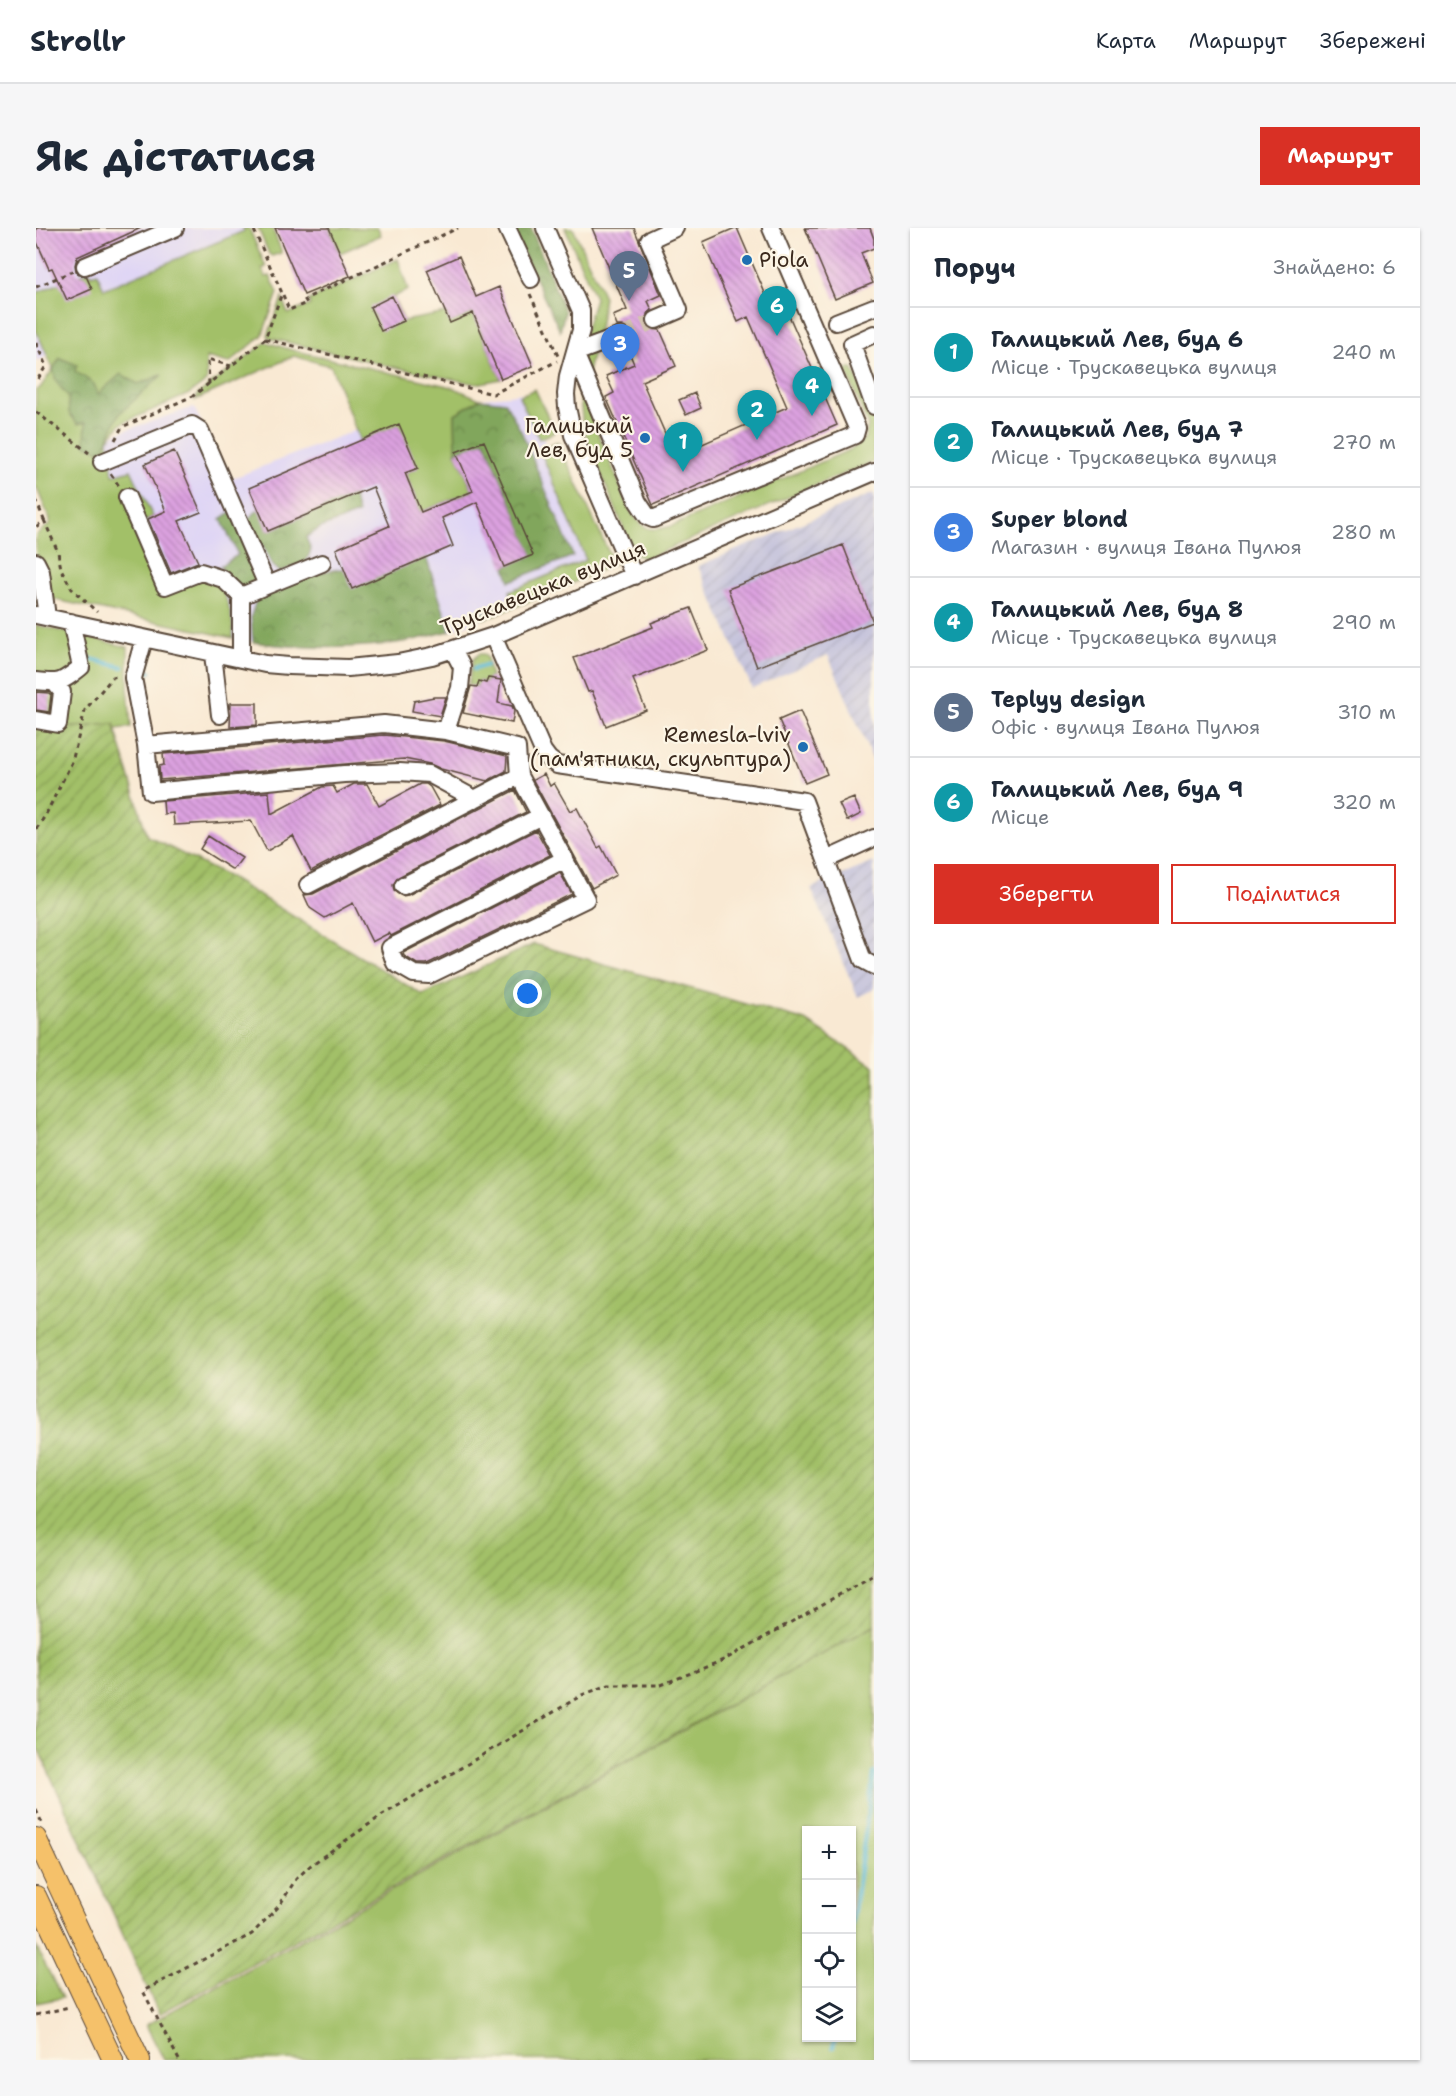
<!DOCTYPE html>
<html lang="uk">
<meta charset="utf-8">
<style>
:root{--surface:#fff;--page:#f6f6f7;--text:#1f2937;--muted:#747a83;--line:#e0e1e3;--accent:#d93025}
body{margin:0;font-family:"Shantell Sans",sans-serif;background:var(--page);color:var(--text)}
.controls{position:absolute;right:18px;bottom:18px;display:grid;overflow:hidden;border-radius:0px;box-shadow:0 2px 4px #0004}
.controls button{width:54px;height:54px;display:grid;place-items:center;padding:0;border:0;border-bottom:2px solid var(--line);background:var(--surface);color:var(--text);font:30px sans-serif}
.you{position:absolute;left:492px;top:766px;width:21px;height:21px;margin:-15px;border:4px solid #fff;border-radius:50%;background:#1a73e8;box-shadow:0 0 0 9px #1a73e833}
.badge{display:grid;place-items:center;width:39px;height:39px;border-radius:50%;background:var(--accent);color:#fff;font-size:20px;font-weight:700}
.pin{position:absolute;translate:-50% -50px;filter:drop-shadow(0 2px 3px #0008)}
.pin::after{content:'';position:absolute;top:32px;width:21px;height:18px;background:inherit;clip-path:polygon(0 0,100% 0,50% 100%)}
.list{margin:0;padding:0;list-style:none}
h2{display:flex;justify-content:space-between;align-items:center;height:78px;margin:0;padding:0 24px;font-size:26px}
h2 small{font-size:20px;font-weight:400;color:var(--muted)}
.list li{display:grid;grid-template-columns:39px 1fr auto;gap:18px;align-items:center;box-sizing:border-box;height:90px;padding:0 24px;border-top:2px solid var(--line)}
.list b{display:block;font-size:22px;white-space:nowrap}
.list p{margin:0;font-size:20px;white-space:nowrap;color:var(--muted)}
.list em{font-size:20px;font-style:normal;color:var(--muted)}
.actions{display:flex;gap:12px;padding:18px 24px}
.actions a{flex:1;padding:14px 0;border:2px solid var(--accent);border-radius:0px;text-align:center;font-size:21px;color:var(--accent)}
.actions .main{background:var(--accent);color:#fff}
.icon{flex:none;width:33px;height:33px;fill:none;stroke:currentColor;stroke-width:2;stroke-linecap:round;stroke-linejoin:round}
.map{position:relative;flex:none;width:838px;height:1832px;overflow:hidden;border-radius:0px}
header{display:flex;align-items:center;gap:36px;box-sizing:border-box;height:84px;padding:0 30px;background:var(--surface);border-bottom:2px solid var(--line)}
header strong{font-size:28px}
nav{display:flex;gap:33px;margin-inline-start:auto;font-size:21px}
.intro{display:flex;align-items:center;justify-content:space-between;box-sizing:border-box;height:144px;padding:0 36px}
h1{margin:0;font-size:42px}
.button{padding:15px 27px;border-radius:0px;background:var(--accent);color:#fff;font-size:21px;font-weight:700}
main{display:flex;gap:36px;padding:0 36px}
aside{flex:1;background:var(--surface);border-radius:0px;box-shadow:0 2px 4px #0004}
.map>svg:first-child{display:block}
</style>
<header>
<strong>Strollr</strong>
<nav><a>Карта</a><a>Маршрут</a><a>Збережені</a></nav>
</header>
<div class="intro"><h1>Як дістатися</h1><a class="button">Маршрут</a></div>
<main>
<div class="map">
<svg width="838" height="1832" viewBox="0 0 838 1832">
<defs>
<pattern id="industrial-furrows" width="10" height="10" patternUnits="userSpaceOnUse" patternTransform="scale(1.5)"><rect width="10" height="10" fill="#c3c1db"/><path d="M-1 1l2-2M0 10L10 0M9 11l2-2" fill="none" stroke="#a8a6bc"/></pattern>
<pattern id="forest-crowns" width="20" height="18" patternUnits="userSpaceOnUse" patternTransform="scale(1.5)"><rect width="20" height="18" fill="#81a65c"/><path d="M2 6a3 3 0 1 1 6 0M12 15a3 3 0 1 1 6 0" fill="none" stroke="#6b874b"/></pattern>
<pattern id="garden-furrows" width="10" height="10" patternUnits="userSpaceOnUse" patternTransform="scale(1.5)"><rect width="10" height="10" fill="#a2c067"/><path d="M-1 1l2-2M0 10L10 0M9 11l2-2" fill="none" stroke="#859c54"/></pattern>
<pattern id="building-back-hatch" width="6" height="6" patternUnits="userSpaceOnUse" patternTransform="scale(1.5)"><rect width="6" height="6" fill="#dca1e0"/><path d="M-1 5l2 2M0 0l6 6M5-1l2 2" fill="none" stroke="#b483b5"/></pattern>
</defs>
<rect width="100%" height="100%" fill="#fcf5e5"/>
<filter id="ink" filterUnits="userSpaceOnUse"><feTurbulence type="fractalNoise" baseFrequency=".0167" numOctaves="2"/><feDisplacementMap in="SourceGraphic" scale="12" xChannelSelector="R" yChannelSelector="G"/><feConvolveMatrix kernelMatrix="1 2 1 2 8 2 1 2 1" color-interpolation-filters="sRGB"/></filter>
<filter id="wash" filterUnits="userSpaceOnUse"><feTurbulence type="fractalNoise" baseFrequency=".008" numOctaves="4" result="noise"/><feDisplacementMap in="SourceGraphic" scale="24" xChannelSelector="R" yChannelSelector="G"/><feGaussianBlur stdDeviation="1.35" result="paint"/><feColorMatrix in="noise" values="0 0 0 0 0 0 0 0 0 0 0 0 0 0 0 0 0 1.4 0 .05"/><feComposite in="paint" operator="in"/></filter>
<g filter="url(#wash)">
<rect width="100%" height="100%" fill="#f9e9d3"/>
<path fill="#dfd5f5" d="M0,0h207l1,2 -126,97 -82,34z
M487,165l78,177 -118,49 -33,12 -52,12 -74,5 -45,-2 -26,-4 -91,-19 -44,-113 -10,-71 9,-6 77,-26 34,73 187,-73z"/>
<path fill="url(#industrial-furrows)" d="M838,265v270l-46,-108 -76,33 -54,-122z
M838,634v127l-16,8 -47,-109z"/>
<path fill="#a2c067" stroke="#6e7542" stroke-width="1.5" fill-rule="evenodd" d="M207,0h6l17,39 -4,2 4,8 4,-1 8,17 -16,43 -33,27 -23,-6 1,24 -18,13 -69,30 -12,16 5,35 18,-5 22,47 -9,4 15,64 40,-7 17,2c11,15 18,39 17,58l-181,-39 -7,-27 -9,-18v-19l14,-11v-4l-14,-34v-96l4,-2 13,-19 -17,-39v-37l53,-22 2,4 6,-2 7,16 140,-58z
M222,0h14l9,22v3l-9,3 -3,-2z
M293,0h49l3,7 -41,18z
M529,0h8l31,69 -5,31 -12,48 4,40 40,96c14,19 19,20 41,14l182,-78 11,-10 3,-12 -22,-56 6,-2 22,45v49l-46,18 -183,79 -11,-6 -45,-108 -7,-26 -4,-44 4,-34 13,-43z
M362,31l10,31 -15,7 11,24 42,-8 4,10 23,-10 28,66 -25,5 -82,-17 -125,-29 -1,-3 14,-37 6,16 22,-9 -1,-5z
M230,114l26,8 160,37 28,12 -25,15 1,38 17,39 -52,21 -16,-39 12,-5 -18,-43 -39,16 -29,-75 -37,-10 -99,44 3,-6z
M499,161l20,43 -16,7 -20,-43z
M522,214l56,122 -65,30 -66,25 -2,-5 32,-13 -3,-10 76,-31 -46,-110z
M0,397l92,22v40l3,40 -15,2 -2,-5 -62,5 -16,-5z
M443,426h5l3,4 4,20h-3l-2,5 -7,-2 -2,6 -9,-2 5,-26z
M838,1398v434h-710l-18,-35zM816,1602v208h-46v-208z
M0,1718l26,52 -26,5z"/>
<path fill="url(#forest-crowns)" stroke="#5e683d" stroke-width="1.5" d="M475,0h20l34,84 -5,19z
M24,130l17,7 -2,6 19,13 4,10 23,-20 17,10 24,-9 -43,39 -17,38 -17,-8 1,-22 -8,2 -9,-11 -1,-17 -12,-14 -3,-13z
M444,171l25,3 17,31 51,123 -63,25 -5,-14 27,-13 -47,-113 -29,11 -1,-38z
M317,267l5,19 -36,13 -16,10 5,13 -5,12 -26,10 -7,-6 -12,-23 -5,13 6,24 -7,7h-16l-13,-12 -6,-9 18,-11 -17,-36 10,-7 8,16 20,-19 9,22z
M390,329l24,74c-18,4 -36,10 -54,12 -47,6 -96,6 -143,-1l-2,-26 8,-25 21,1 11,-14 35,-7z"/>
<path fill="url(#garden-furrows)" stroke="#6e7542" stroke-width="1.5" d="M0,496l16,5 62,-5 33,112 83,42 193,117 111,-51 272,77 68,45v560l-715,388 -123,-270z"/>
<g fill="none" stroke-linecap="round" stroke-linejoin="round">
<path stroke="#54b6d2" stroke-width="4.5" d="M50,430l37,9
M438,441l12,-4
M111,443l3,1
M816,1696l22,-151
M797,1819l2,-9"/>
</g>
<g id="blocks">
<path fill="url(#building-back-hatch)" d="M0,0h105l-64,29 -2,8 1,6 3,4 7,1 6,13 -25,11 -15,-32 -3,1 -13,-29z
M239,0h54l21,48 -46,19z
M556,0h42l27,67 -13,6 4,9 -5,4 -1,10 4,5 10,1 16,36 -34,15 33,75 112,-49 -39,-90 -10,5 -35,-80 32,-14h2l34,79 12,-5 54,123 -184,80 -47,-108 8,-4 -8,-17 28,-12 -8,-19 5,-7v-6l-8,-6h-6l-4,-10 14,-6z
M769,0h65l4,11v9l-13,5 12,30 -38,16z
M423,28l17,41 23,-10 34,79 -32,13 -28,-66 -23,10 -23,-53z
M356,68l12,25 -23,10 -11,-24z
M659,165l6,15 -15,7 -7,-15z
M363,196l19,44 -13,5 16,39 52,-21 -17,-39 28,-11 49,114 -29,12 -27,-65 -35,16 11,28 -101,43 -16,-40 53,-23 -16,-39 -105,44 -19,-43z
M138,223l27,61 -22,9 19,41 -27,11 -23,-54 18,-8 -21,-47z
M807,317l30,77 -116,45 -29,-78z
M655,380l17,42 -75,29 13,31 -40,16 -14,-35 -4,1 -14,-34 79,-31 -2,-4z
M452,450l13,2 -3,23 14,3 2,5 -2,12 -49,-10 8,-27 6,1 2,-6 7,2z
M0,464l13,1 2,2 -2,17 -13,-2z
M398,469h12l-6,19 -28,-5 2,-10z
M195,475h26v22l-27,2z
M764,483l27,63 -22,9 -26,-63z
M348,507l60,6 63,15 -1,15 -19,10 -46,-12 -11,-5 -26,-5 -244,21 -1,-14 5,-1 -1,-11z
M508,546l6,12 4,-3 16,28 7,-3 21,40 3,-2 15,29 -24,13 -59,-108z
M318,556h13l12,22 41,-22h6l4,3 10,18 -129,66 -18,-35 -26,15 -16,-30 -77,4 -1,-12 -9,1 -1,-13 106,-9 2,22 51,-27 11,-1 4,7z
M479,562l11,22 -128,65 -5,8 1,6 8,5 6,-1 128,-65 14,25 -159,81 -2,-3 -17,9 -19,-39 -28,15 -15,-10 -6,-13 9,-1z
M818,570l7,16 -14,7 -8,-17z
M172,608l34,22 -9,12 -33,-21z
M524,645l12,21 -145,70h-10l-13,-8 -1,-3z"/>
</g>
</g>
<g filter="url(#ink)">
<use href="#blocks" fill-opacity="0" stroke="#584739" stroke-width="1.5"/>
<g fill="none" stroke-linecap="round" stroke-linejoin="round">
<path stroke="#d3c3af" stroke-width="16" stroke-dasharray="16 8" stroke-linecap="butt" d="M585,108l35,-16"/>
<g stroke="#584739" stroke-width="20">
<path id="minor" d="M471,0l24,51
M509,0l36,83v19l-13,46 -2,18 1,13 6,28 61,141
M49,38l90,-38
M620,92l23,-10 -30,-70 26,-12
M800,94l38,-15
M838,106l-22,10 22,62
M585,108l-46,17 63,149 10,15 5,2 202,-84 2,-7 -86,-200
M66,234l90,-37 8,5 67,155
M91,269l38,89 36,-14 22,7 18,17
M0,334l5,10 6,45
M0,387l229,49 24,2 59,2 50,-5 34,-7 61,-20 381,-164
M457,408l50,115 6,8 8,6 247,36 59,159 11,6
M108,411l-11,39 13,67
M417,422l9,17 -2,21 -14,43 71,17 2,28 67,123 -157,76 -15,-1 -19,-11 -5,-15 175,-89
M177,426l7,61
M205,431v-63l81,-33
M0,453c25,3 26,1 45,-14l-10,-45
M0,492l22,4 4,-32 -7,-9
M410,503l-62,-7 -238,21 5,47 193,-18 56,-2 29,2 46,25
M790,632l48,-22
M272,657l211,-109
M367,658l138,-70"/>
</g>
<g stroke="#584739" stroke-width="22">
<path id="major" d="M0,1610l104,222
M0,1668l77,164"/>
</g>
<path stroke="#584739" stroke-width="3" stroke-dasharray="4.5 4.5" stroke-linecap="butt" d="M0,59l37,-16
M494,66l28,62
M247,67l6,15 18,-7 -2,-3 4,-3 149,-69
M229,111l228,55 64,-33
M0,115l10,23 -10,16
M173,156l-1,-25 23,7
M0,184l53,41
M79,212l7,-13 71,-31 72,-57 17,-46 -29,-65
M75,246l8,12
M0,272l8,20 -8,7
M8,292l14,32 3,17 11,20 25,23
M0,601l9,-13 27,-54 13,-52 28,-33 5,-1
M0,1582l6,13
M0,1787l33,-8
M143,1832l-36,-69 109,-57 27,-28 17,-27 15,-14 70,-49 201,-121 27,-10h52l65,-26 148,-84"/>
<use href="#minor" stroke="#fff" stroke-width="16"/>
<use href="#major" stroke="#f5c16b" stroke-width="20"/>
</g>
</g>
<g fill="#1f6fb2" stroke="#fcf5e5" stroke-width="2">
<circle cx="711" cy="32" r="6"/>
<circle cx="609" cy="210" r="6"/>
<circle cx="767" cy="519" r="6"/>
</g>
<g text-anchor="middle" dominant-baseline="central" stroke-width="4.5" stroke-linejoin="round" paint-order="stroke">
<g font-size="21" fill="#3b2a1e" stroke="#fcf5e5" text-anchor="end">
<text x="723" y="32" text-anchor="start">Piola</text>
<text x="597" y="198">Галицький<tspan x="597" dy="24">Лев, буд 5</tspan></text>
<text x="755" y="507">Remesla-lviv<tspan x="755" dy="24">(пам'ятники, скульптура)</tspan></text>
</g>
<g font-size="21" fill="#3b2a1e" stroke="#fcf5e5">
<text transform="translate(507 360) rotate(-22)">Трускавецька вулиця</text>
</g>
</g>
</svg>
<div class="controls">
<button>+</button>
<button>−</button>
<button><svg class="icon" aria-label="locate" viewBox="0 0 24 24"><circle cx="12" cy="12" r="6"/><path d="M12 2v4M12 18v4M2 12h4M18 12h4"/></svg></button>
<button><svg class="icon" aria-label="layers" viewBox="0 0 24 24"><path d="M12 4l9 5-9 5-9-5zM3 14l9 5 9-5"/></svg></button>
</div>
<div class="you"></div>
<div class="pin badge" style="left:647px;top:244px;background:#0f9aa8">1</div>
<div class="pin badge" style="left:721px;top:212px;background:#0f9aa8">2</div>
<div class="pin badge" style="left:584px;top:146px;background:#3f7fe0">3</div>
<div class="pin badge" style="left:776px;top:188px;background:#0f9aa8">4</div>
<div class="pin badge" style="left:593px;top:73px;background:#5c6f8a">5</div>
<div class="pin badge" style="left:741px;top:108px;background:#0f9aa8">6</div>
</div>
<aside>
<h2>Поруч<small>Знайдено: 6</small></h2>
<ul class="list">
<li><span class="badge" style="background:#0f9aa8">1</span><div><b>Галицький Лев, буд 6</b><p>Місце · Трускавецька вулиця</p></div><em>240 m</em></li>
<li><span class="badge" style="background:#0f9aa8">2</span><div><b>Галицький Лев, буд 7</b><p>Місце · Трускавецька вулиця</p></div><em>270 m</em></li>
<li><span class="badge" style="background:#3f7fe0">3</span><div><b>Super blond</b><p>Магазин · вулиця Івана Пулюя</p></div><em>280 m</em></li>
<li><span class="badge" style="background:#0f9aa8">4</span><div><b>Галицький Лев, буд 8</b><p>Місце · Трускавецька вулиця</p></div><em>290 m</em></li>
<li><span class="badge" style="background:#5c6f8a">5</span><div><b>Teplyy design</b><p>Офіс · вулиця Івана Пулюя</p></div><em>310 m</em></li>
<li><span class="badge" style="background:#0f9aa8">6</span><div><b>Галицький Лев, буд 9</b><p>Місце</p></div><em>320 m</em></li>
</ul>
<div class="actions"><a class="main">Зберегти</a><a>Поділитися</a></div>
</aside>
</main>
